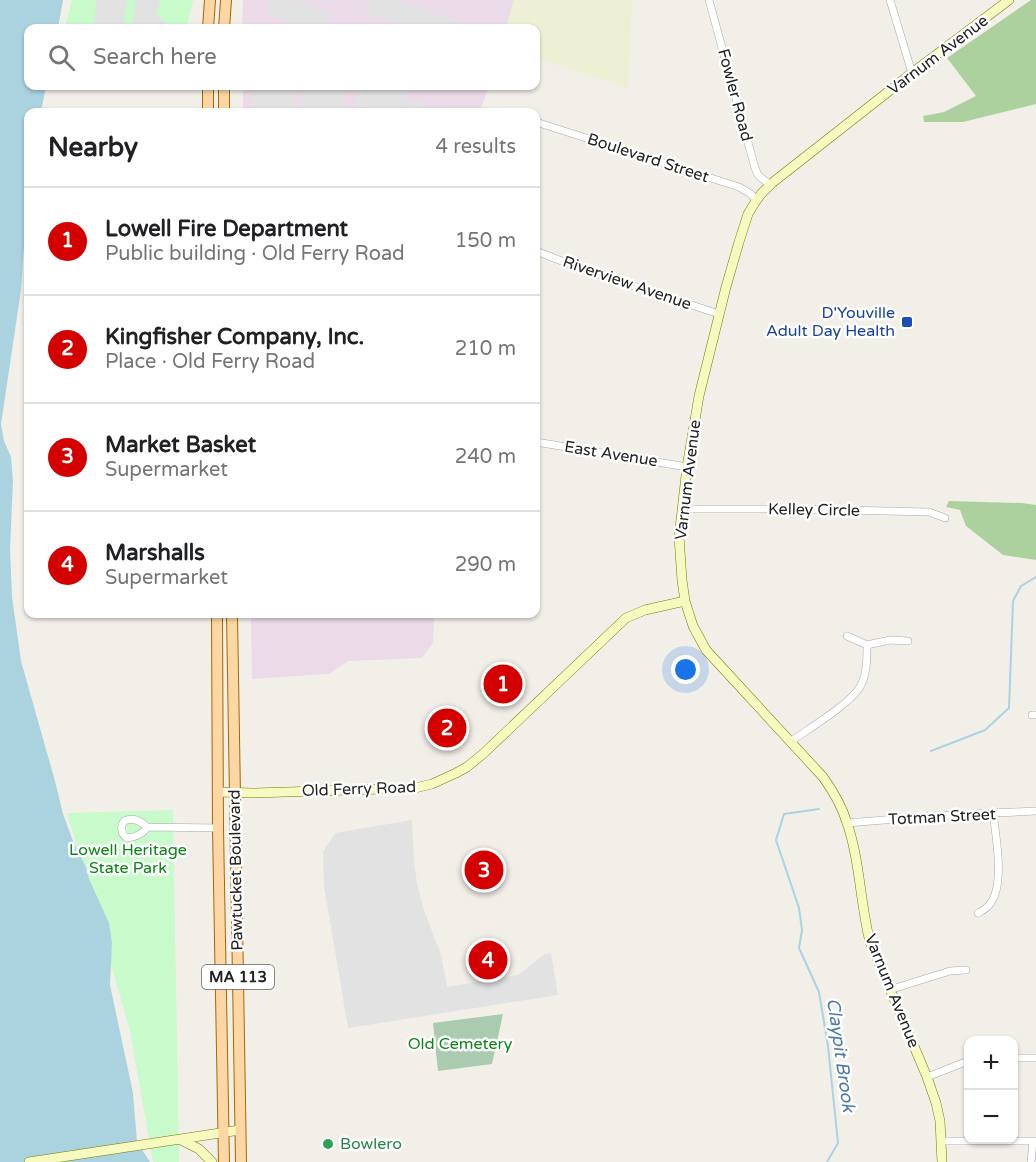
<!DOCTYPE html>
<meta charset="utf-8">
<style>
:root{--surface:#fff;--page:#f2f2f2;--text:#202124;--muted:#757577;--line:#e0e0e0;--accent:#d40000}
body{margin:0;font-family:"Varela Round",sans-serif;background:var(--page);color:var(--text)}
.controls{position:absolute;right:18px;bottom:18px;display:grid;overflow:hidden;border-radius:12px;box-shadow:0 2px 4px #0004}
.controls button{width:54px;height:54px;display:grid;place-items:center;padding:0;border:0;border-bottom:2px solid var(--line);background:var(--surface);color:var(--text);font:30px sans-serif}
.you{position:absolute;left:686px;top:670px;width:21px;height:21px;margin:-15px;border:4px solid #fff;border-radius:50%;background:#1a73e8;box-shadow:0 0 0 9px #1a73e833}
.badge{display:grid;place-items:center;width:39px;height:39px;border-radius:50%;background:var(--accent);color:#fff;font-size:20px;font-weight:700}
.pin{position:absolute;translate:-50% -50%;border:3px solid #fff;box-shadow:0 2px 6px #0006}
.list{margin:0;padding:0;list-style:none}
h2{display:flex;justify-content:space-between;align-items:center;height:78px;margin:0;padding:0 24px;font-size:26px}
h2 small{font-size:20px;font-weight:400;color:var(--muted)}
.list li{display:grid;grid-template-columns:39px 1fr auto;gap:18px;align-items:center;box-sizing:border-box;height:108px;padding:0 24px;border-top:2px solid var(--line)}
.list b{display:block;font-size:22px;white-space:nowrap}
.list p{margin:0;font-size:20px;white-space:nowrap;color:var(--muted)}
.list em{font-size:20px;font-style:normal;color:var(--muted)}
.icon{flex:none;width:33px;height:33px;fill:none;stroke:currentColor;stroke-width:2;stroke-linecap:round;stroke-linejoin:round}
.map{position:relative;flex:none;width:1036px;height:1162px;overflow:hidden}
.search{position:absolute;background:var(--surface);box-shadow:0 2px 4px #0004;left:24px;top:24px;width:516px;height:66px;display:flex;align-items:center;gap:15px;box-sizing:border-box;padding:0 21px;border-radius:12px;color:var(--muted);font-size:22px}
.panel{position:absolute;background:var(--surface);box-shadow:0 2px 4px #0004;left:24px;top:108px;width:516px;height:510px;border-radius:12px}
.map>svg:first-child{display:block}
</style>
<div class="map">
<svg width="1036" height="1162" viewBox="0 0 1036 1162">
<rect width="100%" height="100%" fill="#f2efe9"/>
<path fill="#ebdbe8" d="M243,0h272l-9,28h-264z
M243,86h246l-9,26h-237z
M251,614h176l7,3 -1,26 -11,15 -74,3 -19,13 -77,5z"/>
<path fill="#eef0d5" d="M514,0h118l-4,88 -92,-30v-30h-30z"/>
<path fill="#add19e" d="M1031,0h5v104l-73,18h-39l-1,-6 21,-4 32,-16 -29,-38z
M949,501l73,2 14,2v55l-33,-5 -37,-29 -6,-16 -14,-3z"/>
<path fill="#aacbaf" d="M503,1014l-11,50 -54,7 -5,-48z"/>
<path fill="#c8facc" d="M72,0h121l-6,28h-122z
M173,810l6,352h-26l-23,-131 -46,-161 -17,-57z"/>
<path fill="#e2e2e2" d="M97,0h30l-4,28h-30z
M136,0h24l-3,16 14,11v1h-39z
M271,0h22l38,13 -5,14 4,1h-20l-44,-14z
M370,0h25l67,22 -2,6h-47l-47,-15z
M252,86h43v26h-43z
M302,86h43v26h-43z
M356,86h28l1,2 14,-1 1,3h6v10h16v12h-66z
M412,820l2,41 3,22 7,27 17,45 6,32 71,-12 27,-21 6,-1 7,42 -210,33 -24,-142 -1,-34 12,-19z"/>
<path fill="#aad3df" d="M0,0h63l-5,28h-30v58h18l-5,26h-13v74l-7,104 -20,134 3,17 7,16 2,24 -3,69 2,47 9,64 34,120 8,33 10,27 12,24 4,14 20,44 3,20 -2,42 23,108 4,49 13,20h-150z"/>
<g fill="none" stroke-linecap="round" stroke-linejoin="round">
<path stroke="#aad3df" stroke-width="2" d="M931,751l54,-21 24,-22 4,-107 8,-15 15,-9
M819,809l-35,5 -8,26 23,68 3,22 -3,18 20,44 9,54 10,97 -11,19"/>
<g stroke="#a9a9a9" stroke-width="8">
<path id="street" d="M709,0l46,168 3,7 12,10
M890,0l22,73
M536,122l203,65 12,7 5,6
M536,251l46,18 137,45
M536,442l151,25
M682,509h117l130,3 16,6
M847,636l20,9 23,-5 18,1
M1032,715h4
M790,742c18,-13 60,-38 70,-55 7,-12 7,-29 7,-42
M847,823l86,-7 103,-5
M147,827c-7,-7 -14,-10 -23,-6 -4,6 -3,13 3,17 8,-1 16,-3 20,-11l71,1
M978,913c4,-2 9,-5 12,-9 15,-19 6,-67 3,-91
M889,990l61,-19 16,-1
M1014,1058h22
M927,1077l41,-16
M942,1141h94
M1031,1162l2,-21"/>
</g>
<g stroke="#707d05" stroke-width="10">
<path id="secondary" d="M218,792l35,1 162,-5 17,-4 24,-11 11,-6 17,-14 142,-135 19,-8 40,-9
M183,1141l16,8 13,13
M29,1162l211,-32
M942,1162l-2,-41 -4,-18 -9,-26 -57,-135c-10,-39 -10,-82 -23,-119 -5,-17 -14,-32 -24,-46l-117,-127 -13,-24 -8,-25 -3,-21 -3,-43 8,-70 12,-71 27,-109 13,-45 9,-28 6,-10 7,-10 11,-11 140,-110 97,-73"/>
</g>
<g stroke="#a06b00" stroke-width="12">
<path id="primary" d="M208,28l2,-28
M224,28l2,-28
M208,86v26
M224,86v26
M217,614l1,214 6,334
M232,614l9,548"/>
</g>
<use href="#street" stroke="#fff" stroke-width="7"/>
<use href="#secondary" stroke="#f7fabf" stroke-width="9"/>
<use href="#primary" stroke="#fcd6a4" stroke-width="10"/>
</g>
<rect fill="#1a4fb4" stroke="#fff" stroke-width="2" x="901" y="316" width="12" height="12" rx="3"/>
<circle fill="#2e9e5b" stroke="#fff" stroke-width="2" cx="328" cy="1144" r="6"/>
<g text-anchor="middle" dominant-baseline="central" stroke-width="5" stroke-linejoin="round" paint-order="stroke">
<rect fill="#fff" stroke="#646464" stroke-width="1.5" x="202" y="965" width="72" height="24" rx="4.5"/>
<g font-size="15" font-weight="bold" fill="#222">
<text x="238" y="977">MA 113</text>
</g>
<g font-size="16" fill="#222" stroke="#fff">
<text transform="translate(938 55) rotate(-37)">Varnum Avenue</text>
<text transform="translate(735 95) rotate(75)">Fowler Road</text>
<text transform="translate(648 158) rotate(18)">Boulevard Street</text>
<text transform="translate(627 283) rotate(19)">Riverview Avenue</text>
<text transform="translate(611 454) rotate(9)">East Avenue</text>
<text transform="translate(688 480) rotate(-83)">Varnum Avenue</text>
<text transform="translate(814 510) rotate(1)">Kelley Circle</text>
<text transform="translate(359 789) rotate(-2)">Old Ferry Road</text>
<text transform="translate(942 817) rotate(-3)">Totman Street</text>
<text transform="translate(236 870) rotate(-91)">Pawtucket Boulevard</text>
<text transform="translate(892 991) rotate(68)">Varnum Avenue</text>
</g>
<g font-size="16" fill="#164399" stroke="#fff" text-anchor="end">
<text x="895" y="313">D'Youville<tspan x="895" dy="18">Adult Day Health</tspan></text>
</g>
<g font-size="16" fill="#0c8416" stroke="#fff">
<text x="128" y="850">Lowell Heritage<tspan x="128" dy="18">State Park</tspan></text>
<text x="460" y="1044">Old Cemetery</text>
</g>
<g font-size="16" fill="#27864d" stroke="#fff" text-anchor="start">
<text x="340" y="1144">Bowlero</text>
</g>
<g font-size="18" font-style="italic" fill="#4a7aab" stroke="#fff">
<text transform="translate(841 1055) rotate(82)">Claypit Brook</text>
</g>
</g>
</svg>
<div class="controls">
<button>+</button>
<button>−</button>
</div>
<div class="you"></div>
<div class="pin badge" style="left:503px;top:684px">1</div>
<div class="pin badge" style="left:447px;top:728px">2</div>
<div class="pin badge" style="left:484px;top:870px">3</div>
<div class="pin badge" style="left:488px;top:960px">4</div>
<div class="search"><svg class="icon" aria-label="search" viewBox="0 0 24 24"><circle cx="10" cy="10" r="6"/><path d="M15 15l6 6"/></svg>Search here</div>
<section class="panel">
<h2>Nearby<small>4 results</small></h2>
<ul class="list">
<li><span class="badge">1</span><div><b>Lowell Fire Department</b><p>Public building · Old Ferry Road</p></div><em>150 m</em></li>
<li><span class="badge">2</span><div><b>Kingfisher Company, Inc.</b><p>Place · Old Ferry Road</p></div><em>210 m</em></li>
<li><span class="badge">3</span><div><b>Market Basket</b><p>Supermarket</p></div><em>240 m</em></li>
<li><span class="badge">4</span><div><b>Marshalls</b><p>Supermarket</p></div><em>290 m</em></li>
</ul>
</section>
</div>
